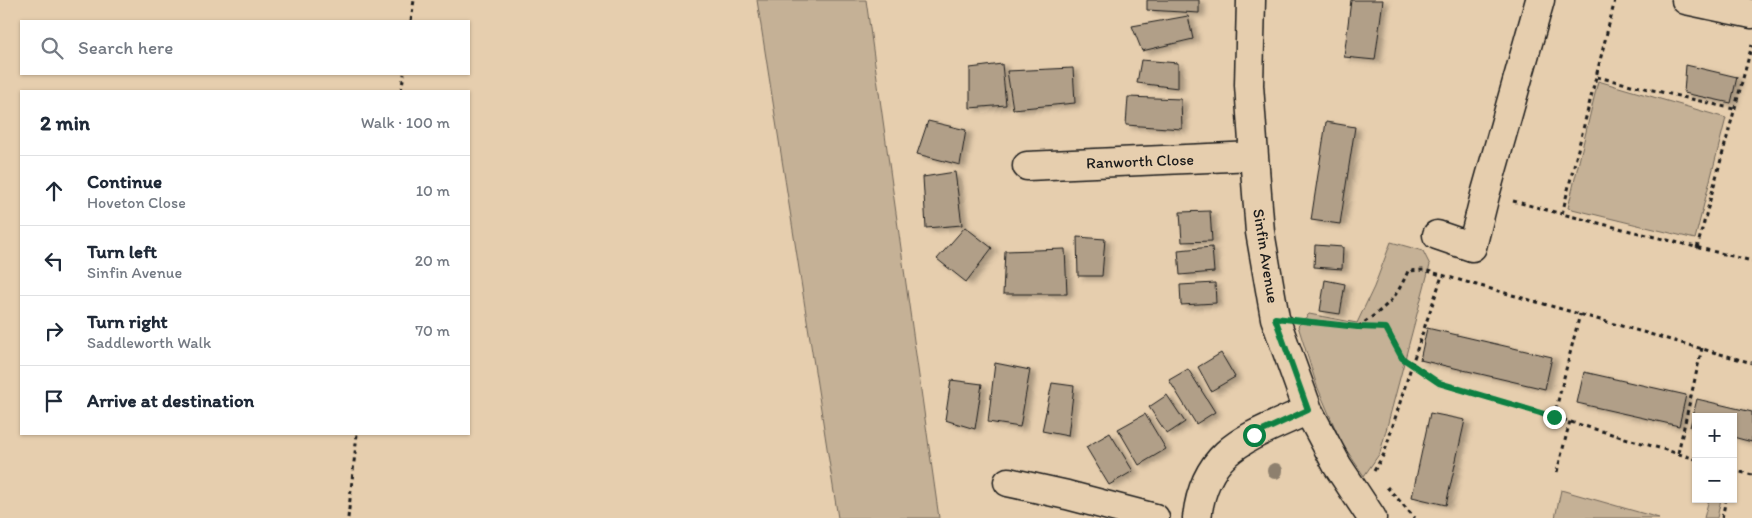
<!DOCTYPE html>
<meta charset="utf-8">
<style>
:root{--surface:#fff;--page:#f6f6f7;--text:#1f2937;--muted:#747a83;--line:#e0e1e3}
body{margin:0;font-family:Itim,sans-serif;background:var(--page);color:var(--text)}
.controls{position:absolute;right:15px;bottom:15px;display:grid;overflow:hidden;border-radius:0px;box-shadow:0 1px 4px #0004}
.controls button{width:45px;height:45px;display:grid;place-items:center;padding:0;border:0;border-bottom:1px solid var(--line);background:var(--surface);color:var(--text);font:25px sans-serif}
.stop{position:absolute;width:15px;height:15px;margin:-11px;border:4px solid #0b8043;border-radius:50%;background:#fff}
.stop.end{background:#0b8043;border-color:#fff;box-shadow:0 1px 5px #0008}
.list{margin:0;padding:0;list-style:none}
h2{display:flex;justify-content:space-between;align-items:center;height:65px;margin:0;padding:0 20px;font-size:21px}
h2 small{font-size:16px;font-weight:400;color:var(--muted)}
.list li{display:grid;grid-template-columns:32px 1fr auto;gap:15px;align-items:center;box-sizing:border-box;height:70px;padding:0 20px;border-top:1px solid var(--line)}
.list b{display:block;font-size:19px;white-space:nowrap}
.list p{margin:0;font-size:16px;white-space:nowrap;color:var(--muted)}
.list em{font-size:16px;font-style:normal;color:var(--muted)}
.icon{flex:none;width:28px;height:28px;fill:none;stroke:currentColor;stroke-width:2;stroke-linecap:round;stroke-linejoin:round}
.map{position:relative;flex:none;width:1752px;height:518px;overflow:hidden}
.search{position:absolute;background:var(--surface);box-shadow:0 1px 4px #0004;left:20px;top:20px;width:450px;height:55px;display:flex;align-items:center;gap:12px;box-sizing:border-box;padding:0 18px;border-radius:0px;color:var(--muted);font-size:19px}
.panel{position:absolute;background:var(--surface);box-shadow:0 1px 4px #0004;left:20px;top:90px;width:450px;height:345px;border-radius:0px}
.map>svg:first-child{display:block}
</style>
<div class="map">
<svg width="1752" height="518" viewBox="0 0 1752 518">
<defs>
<filter id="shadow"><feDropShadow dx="5.5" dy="3" stdDeviation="2.5" flood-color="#0004"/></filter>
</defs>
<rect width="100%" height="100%" fill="#e6ceae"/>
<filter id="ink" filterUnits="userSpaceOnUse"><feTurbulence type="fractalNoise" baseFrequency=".02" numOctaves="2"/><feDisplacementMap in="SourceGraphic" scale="10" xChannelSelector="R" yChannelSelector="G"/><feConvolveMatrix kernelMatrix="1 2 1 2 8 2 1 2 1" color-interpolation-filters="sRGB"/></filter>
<g filter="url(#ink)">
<path fill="#c5b196" stroke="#706659" d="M757,0h109l73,518h-101z
M1598,81l128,37 -31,121 -127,-31z
M1391,242l32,9 7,14 -50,188 -16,23 -23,-34 -24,-56 -19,-60 11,-12 48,9 17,-36z
M1561,490l98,28h-104z
M1709,499h12l-4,19h-13z"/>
<path fill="#b19f88" stroke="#1c1c1c" filter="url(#shadow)" d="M1147,0h52v13l-52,-3z
M1351,0h32l-8,60 -31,-3z
M1188,16l5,23 -51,12 -10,-25z
M1141,60l37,3v25l-41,-5z
M1002,64l4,41 -36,3v-40z
M1686,65l51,12 -6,26 -47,-10z
M1073,68l2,35 -62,6 -6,-38z
M1128,97l53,2 1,30 -56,-4z
M928,121l38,9 -6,35 -43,-11z
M1326,122l29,5 -15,97 -29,-4z
M955,172l7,53 -36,3 -3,-51z
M1210,211l2,30 -30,1 -2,-30z
M965,227l27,21 -26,34 -29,-23z
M1077,237l28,2 -3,37h-24z
M1315,245l28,2 -1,22 -28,-2z
M1212,247l2,25 -34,3 -2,-25z
M1065,249l2,45h-64l2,-43z
M1325,280l20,4 -5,30 -20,-3z
M1215,283l1,20 -35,2 -1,-20z
M1427,328l125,29 -7,32 -125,-29z
M1221,353l14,24 -24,14 -13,-24z
M995,363l35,7 -10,57 -32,-5z
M1188,369l27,43 -19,12 -27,-44z
M1584,372l102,23 -7,31 -102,-23z
M951,380l31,4 -7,45 -30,-9z
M1052,383l22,3 -6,50 -26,-5z
M1167,395l18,27 -18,12 -18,-27z
M1697,399l55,13v30l-19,-5v-20h-37v12l-6,-2z
M1430,413l35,7 -19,85 -34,-8z
M1145,414l21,35 -27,16 -21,-36z
M1110,433l23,38 -24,14 -23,-38z"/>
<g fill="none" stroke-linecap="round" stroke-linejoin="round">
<g stroke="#1c1c1c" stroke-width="31">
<path id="minor" d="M1251,0l-2,85 5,71 6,76 15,86 33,92 29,55 35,53
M1686,0l66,14
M1027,166l227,-10
M1437,235l35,12 13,-52 55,-195
M1008,482l59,13 88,23
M1197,518c8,-72 54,-81 111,-108"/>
</g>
<path stroke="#1c1c1c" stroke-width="3" stroke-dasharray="4 4" stroke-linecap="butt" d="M1615,0l-53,214 190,47
M411,21l3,-21
M1597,77l137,32
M401,91l3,-17
M1513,201l49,13
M1697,248l55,-203
M1306,321l52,6 28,1 17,30 36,25 257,76
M1358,327c26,-19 37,-25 50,-56l16,-1 328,93
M1554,417l26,-103
M1678,453l24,-105
M1733,470l19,5
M1374,471l10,-17 28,-90 30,-88
M1557,472l13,-51
M1387,487l28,31
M348,518l9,-84
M1722,518l4,-19"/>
<use href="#minor" stroke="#e6ceae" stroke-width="28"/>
</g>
<circle fill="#8e806e" cx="1275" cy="471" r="8"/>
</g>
<g fill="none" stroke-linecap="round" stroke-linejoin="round" filter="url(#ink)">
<path stroke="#0b8043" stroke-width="6" d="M1254,435l54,-25 -33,-92 83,9 28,1 16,30 37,25 115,34"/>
</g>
<g text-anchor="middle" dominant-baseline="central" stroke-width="5" stroke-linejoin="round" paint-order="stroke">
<g font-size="16" fill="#1c1c1c" stroke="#e6ceae">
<text transform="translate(1140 161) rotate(-2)">Ranworth Close</text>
<text transform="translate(1266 256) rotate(81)">Sinfin Avenue</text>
</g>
</g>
</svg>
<div class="controls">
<button>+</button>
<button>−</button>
</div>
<div class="stop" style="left:1254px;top:435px"></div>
<div class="stop end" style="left:1554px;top:417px"></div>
<div class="search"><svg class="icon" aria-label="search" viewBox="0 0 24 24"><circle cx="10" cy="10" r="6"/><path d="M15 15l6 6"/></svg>Search here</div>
<section class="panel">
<h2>2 min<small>Walk · 100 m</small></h2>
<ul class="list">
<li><svg class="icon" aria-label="ahead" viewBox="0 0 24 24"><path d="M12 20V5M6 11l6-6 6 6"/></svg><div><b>Continue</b><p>Hoveton Close</p></div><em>10 m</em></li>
<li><svg class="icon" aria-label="left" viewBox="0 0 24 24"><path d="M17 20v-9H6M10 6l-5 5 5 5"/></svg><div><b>Turn left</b><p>Sinfin Avenue</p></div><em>20 m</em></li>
<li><svg class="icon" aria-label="right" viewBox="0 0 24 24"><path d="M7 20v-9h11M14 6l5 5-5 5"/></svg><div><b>Turn right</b><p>Saddleworth Walk</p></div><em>70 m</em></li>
<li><svg class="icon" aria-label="arrive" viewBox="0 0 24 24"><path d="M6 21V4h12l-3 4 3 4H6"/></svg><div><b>Arrive at destination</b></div></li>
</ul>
</section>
</div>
